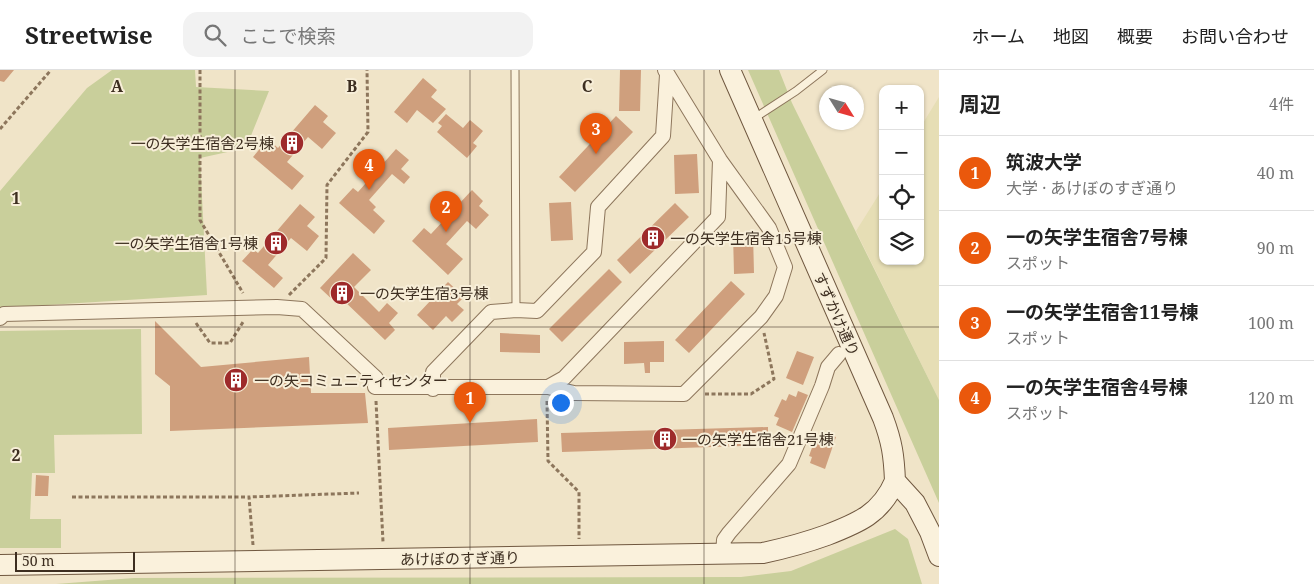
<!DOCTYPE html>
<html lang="ja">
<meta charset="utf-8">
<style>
:root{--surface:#fff;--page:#f2f2f2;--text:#222;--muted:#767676;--line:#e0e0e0;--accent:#ea580c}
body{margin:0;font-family:"Noto Serif","Noto Sans JP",serif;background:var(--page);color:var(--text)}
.controls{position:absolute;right:15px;top:15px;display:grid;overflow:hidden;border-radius:10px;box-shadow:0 1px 4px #0004}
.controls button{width:45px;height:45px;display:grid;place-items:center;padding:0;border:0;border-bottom:1px solid var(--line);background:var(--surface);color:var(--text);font:25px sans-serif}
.compass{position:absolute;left:819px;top:15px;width:45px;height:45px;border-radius:50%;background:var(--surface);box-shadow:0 1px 4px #0004;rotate:127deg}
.scale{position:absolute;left:15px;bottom:12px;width:120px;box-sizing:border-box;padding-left:5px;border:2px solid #3d2e20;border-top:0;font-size:14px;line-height:18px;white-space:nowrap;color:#3d2e20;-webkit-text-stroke:4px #f7eed8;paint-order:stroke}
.you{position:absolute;left:560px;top:332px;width:18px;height:18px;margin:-12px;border:4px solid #fff;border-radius:50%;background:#1a73e8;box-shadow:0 0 0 8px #1a73e833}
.badge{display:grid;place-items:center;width:32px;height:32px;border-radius:50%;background:var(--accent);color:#fff;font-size:16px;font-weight:700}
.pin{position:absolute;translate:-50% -41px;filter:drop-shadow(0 1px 2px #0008)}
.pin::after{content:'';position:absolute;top:26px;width:18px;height:15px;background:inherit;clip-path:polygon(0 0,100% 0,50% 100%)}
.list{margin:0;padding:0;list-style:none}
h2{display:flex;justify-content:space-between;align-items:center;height:65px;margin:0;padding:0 20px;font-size:21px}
h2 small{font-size:16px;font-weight:400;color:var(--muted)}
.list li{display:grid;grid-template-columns:32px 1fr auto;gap:15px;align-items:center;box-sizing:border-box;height:75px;padding:0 20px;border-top:1px solid var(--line)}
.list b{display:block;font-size:19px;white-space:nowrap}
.list p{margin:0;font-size:16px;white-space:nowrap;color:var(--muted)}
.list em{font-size:16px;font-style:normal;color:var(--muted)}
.icon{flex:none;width:28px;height:28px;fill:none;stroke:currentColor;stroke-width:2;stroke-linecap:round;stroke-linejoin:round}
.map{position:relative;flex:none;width:939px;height:514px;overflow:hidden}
header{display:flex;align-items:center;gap:30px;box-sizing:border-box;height:70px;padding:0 25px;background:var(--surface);border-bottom:1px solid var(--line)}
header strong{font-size:24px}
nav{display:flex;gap:28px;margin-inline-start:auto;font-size:18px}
.search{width:350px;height:45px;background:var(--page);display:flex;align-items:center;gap:12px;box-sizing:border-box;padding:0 18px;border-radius:15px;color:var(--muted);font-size:19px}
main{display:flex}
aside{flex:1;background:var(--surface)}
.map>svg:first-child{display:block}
</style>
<header>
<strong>Streetwise</strong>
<div class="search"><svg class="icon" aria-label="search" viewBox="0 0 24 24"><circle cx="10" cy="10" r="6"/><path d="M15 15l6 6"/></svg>ここで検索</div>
<nav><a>ホーム</a><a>地図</a><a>概要</a><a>お問い合わせ</a></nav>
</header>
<main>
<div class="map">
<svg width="939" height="514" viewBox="0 0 939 514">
<rect width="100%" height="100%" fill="#f0e4c8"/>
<path fill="#e6deb5" d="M939,27v303l-83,-169 27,-43v73h37v-133z"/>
<path fill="#c9cf9b" d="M112,0h83l1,17 73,4 -23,57 -46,10 7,137 -207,13v-117l87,-103z
M748,0h31l13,33 147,297v103z
M141,259l1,105 -88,1 1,38h-23l-2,46h31v29h-61v-217z
M895,459l13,10 14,45h-866l78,-6 607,-1 50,-6z"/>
<path fill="#cf9f7d" d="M0,0h14l-10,12 -4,-1z
M620,0h21l-1,41h-21z
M423,8l14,12 -6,7 15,12 -13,14 -16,-13 -10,13 -13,-11z
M315,35l13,11 -5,6 13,11 -14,16 -14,-12 -21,25 17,14 -12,14 -39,-33 15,-18 10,9z
M446,44l17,14 7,-8 13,11 -10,12 4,3 -10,12 -30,-26 5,-6 -4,-3z
M616,46l17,16 -58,60 -16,-15z
M396,79l13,11 -8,9 9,8 -6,7 -12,-10 -23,26 7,7 -3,3 12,11 -11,13 -35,-31 14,-15 5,4z
M697,84l2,39 -24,1 -1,-39z
M472,120l11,11 -4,5 10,9 -13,14 -9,-8 -21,23 17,15 -15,16 -36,-34 12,-13 7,6z
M571,132l2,38 -22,1 -2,-38z
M675,133l14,14 -59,57 -13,-14z
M300,134l15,13 -8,9 12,10 -12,15 -16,-13 -23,27 15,13 -9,10 -32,-27 11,-12 5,4z
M733,163h20l1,40 -20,1z
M353,183l18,17 -17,17 25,25 8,-9 11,10 -9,10 6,7 -10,10 -43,-41 -5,5 -17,-16z
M609,199l13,13 -60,60 -13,-13z
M731,211l14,13 -56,59 -14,-13z
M448,212l16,15 -7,7 7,6 -12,12 -6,-6 -13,14 -16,-15z
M155,251l46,46 108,-10 2,36h54l3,30 -198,8v-45l-15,-12z
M500,263l40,2v18l-40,-1z
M664,271v21h-14v11h-5l-1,-10 -20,1v-22z
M797,281l17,6 -11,28 -17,-7z
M798,321l10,4 -16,37 -16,-7 3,-7 -5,-2 8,-17 4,2 3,-7 7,3z
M537,349l1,23 -149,8 -1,-22z
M768,357v18l-206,7 -1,-19z
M824,363l12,4 -11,32 -15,-6 2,-6 -3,-1 5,-14 6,2z
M36,405l13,1 -1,20h-13z"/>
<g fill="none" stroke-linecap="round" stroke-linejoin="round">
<g stroke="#8d765c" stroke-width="9">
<path id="lane" d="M515,0l1,240
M753,49l43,-28 27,-21"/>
</g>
<g stroke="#8d765c" stroke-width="16">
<path id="street" d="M0,248l4,-4 273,-7 25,2 74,69 -1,9h173l26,6 110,1 77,-77 15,-21 9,-29 -16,-39 -49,-68 -55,-90
M548,317l16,-9 154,-161 2,-57
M433,319v-17l58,-60 25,-2 21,1 57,-59 4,-45 65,-71 4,-61
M723,484l1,-14 5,-7 60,-69 33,-78 6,-19 11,-13"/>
</g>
<g stroke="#6f573f" stroke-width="22">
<path id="secondary" d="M730,0l153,348c9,24 11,38 12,63l20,22 15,29 9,24
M0,495l763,-12c23,-5 42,-10 64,-18 31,-12 54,-21 68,-54"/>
</g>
<path stroke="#8d765c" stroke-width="3" stroke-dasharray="4 2.5" stroke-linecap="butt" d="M200,0v150l43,73
M0,59l51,-59
M289,225l37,-37 1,-73 41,-53 -1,-62
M196,253l14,20h20l13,-21
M705,324h46l23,-15 -10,-46
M376,331l7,141
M547,331l1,60 31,31v47
M72,427h177
M253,475l-4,-48 110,-4"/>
<use href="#lane" stroke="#faf1dc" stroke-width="7"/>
<use href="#street" stroke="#faf1dc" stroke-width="14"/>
<use href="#secondary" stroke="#faf1dc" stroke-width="20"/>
</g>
<path fill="none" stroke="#3d2e20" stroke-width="1" stroke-opacity="0.55" d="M235,0v514M470,0v514M704,0v514M0,257h939"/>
<defs>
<g id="building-disc" transform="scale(1.25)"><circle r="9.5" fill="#9e2a2b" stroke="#f7eed8"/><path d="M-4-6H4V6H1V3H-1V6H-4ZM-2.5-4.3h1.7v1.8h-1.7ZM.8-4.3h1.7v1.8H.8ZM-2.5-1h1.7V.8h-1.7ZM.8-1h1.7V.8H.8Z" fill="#fff"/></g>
</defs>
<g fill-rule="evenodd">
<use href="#building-disc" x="292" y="73"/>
<use href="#building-disc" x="653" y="168"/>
<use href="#building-disc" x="276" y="173"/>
<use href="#building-disc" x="342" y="223"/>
<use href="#building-disc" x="236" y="310"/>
<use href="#building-disc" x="665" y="369"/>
</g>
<g text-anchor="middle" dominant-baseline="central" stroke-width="4" stroke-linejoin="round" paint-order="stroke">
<g font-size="15" fill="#3d2e20" stroke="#f7eed8" text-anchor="start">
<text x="274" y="73" text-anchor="end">一の矢学生宿舎2号棟</text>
<text x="670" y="168">一の矢学生宿舎15号棟</text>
<text x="258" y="173" text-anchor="end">一の矢学生宿舎1号棟</text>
<text x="360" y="223">一の矢学生宿3号棟</text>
<text x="254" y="310">一の矢コミュニティセンター</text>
<text x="682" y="369">一の矢学生宿舎21号棟</text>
</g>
<g font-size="15" fill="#3d2e20" stroke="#f7eed8">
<text transform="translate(837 244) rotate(66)">すずかけ通り</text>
<text transform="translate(460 488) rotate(-1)">あけぼのすぎ通り</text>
</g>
</g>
<g font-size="16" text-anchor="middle" font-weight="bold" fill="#3d2e20" stroke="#f7eed8" stroke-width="4" stroke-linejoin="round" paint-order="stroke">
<text x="117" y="22">A</text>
<text x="352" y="22">B</text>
<text x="587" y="22">C</text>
<text x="16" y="134">1</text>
<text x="16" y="391">2</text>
</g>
</svg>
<div class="controls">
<button>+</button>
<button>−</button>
<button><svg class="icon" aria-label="locate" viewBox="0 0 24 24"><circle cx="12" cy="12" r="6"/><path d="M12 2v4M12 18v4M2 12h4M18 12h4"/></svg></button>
<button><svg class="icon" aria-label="layers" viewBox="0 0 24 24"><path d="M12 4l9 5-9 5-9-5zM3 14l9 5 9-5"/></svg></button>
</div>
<svg class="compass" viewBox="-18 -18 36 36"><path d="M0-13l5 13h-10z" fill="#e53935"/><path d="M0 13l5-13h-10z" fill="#767676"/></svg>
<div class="scale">50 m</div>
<div class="you"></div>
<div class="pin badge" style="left:470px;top:353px">1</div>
<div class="pin badge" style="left:446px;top:162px">2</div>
<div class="pin badge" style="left:596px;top:84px">3</div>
<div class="pin badge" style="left:369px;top:120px">4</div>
</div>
<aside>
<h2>周辺<small>4件</small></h2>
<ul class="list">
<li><span class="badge">1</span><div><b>筑波大学</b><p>大学 · あけぼのすぎ通り</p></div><em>40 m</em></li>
<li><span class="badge">2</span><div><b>一の矢学生宿舎7号棟</b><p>スポット</p></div><em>90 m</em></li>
<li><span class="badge">3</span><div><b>一の矢学生宿舎11号棟</b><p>スポット</p></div><em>100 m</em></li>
<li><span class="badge">4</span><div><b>一の矢学生宿舎4号棟</b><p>スポット</p></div><em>120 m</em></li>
</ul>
</aside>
</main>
